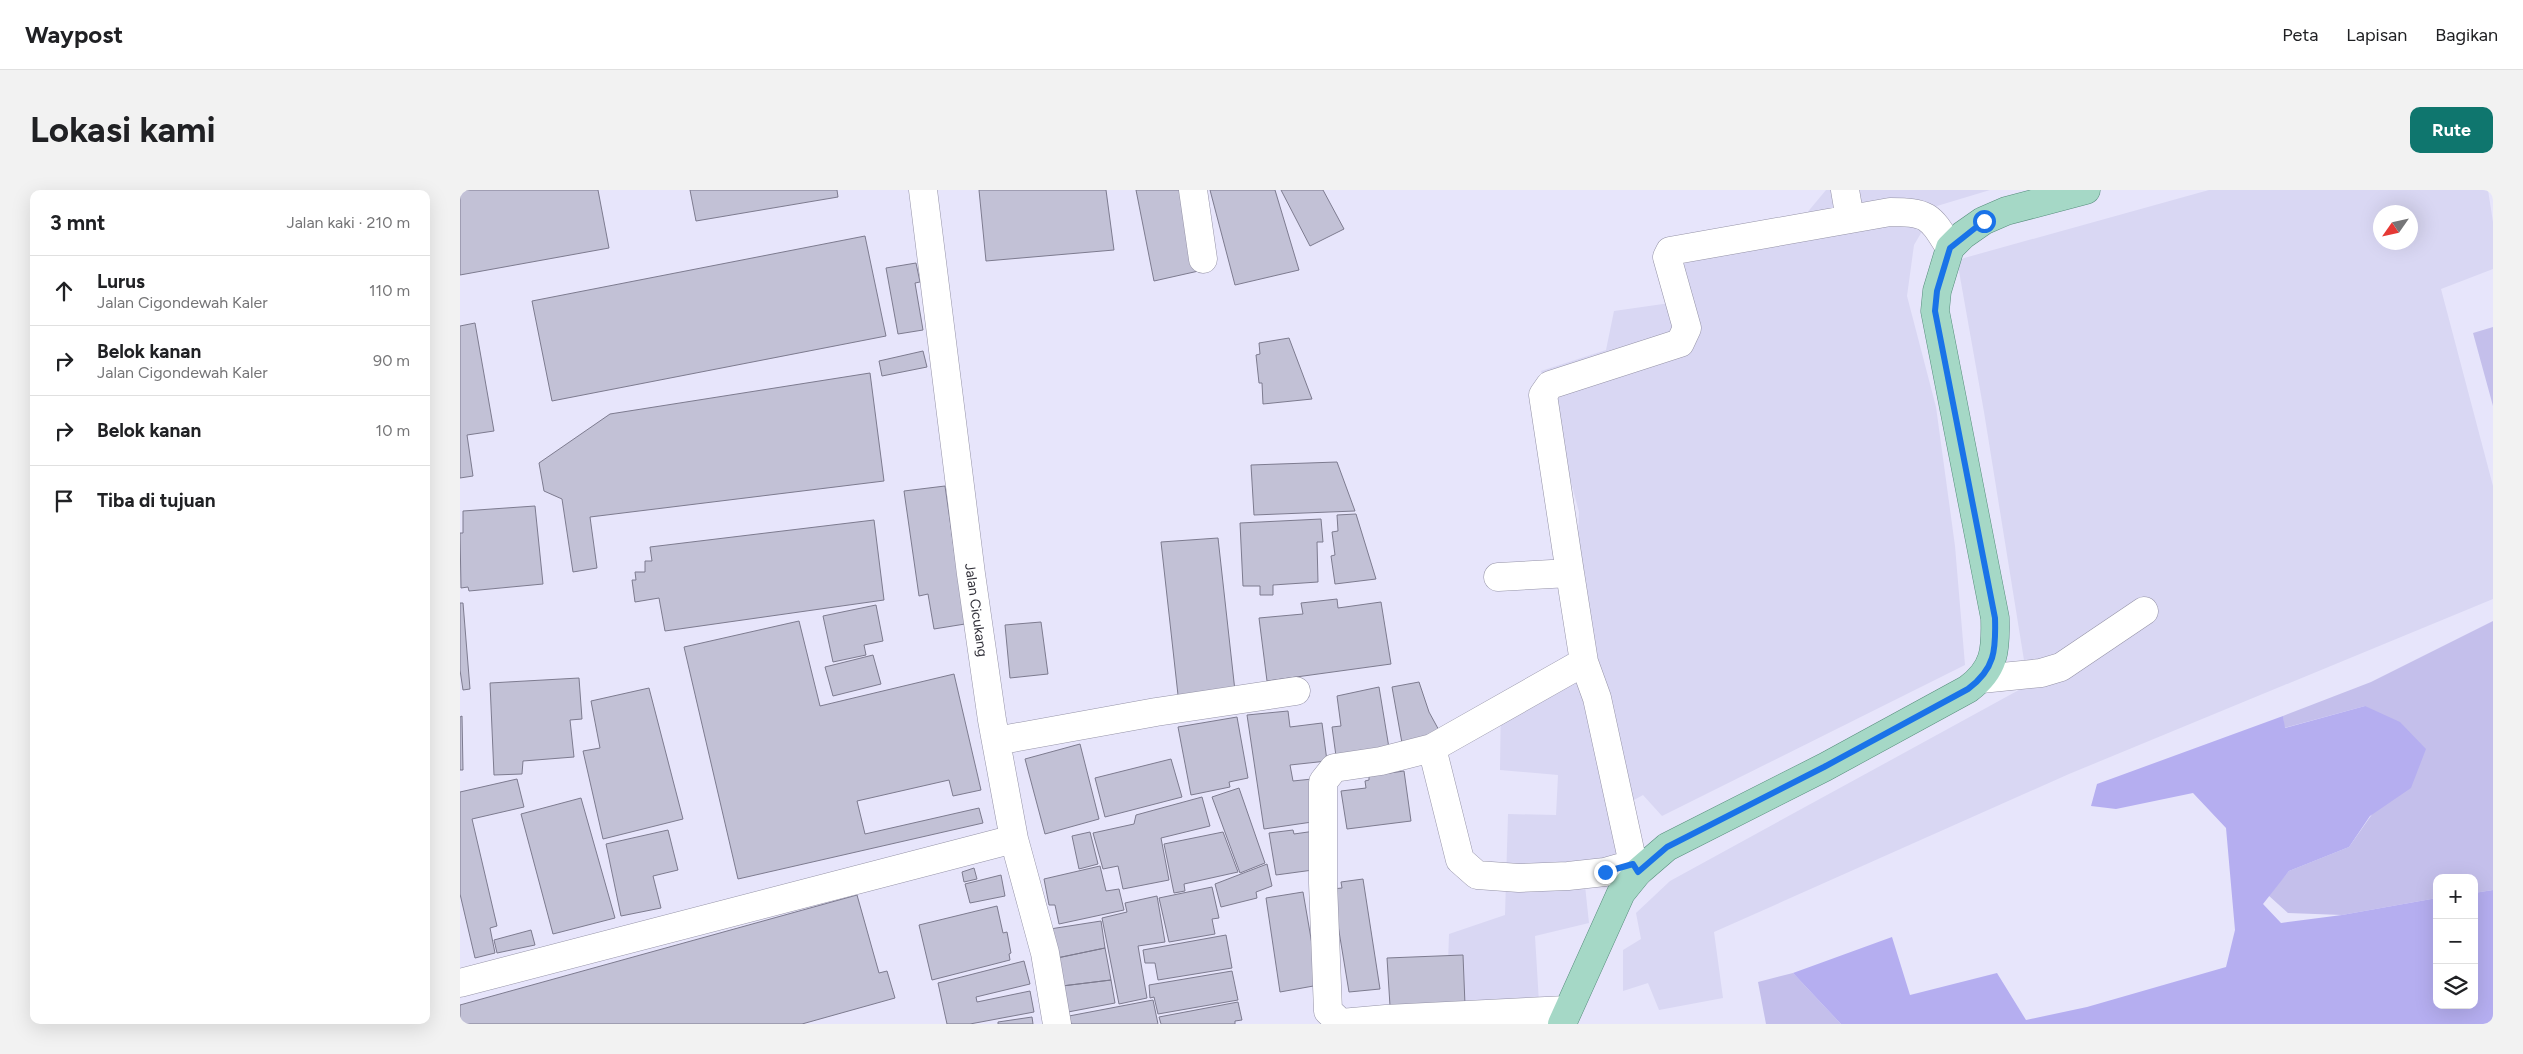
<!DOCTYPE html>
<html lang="id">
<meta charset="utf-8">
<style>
:root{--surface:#fff;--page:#f2f2f2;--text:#202124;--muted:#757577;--line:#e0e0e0;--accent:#0f766e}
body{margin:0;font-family:Figtree,sans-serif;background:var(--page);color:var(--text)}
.controls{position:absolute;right:15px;bottom:15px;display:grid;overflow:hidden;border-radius:10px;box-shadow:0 5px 20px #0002}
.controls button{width:45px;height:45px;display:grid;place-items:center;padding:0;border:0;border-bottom:1px solid var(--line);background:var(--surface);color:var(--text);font:25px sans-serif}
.compass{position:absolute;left:1913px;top:15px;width:45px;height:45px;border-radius:50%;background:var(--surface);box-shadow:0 5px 20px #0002;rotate:236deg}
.stop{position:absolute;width:15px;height:15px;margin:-11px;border:4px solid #1a73e8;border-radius:50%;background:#fff}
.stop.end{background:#1a73e8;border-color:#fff;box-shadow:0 1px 5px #0008}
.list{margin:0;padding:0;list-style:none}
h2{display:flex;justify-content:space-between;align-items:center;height:65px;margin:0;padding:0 20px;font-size:21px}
h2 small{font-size:16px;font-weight:400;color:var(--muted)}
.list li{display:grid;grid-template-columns:32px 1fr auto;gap:15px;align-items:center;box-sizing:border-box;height:70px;padding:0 20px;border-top:1px solid var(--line)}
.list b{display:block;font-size:19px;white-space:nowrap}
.list p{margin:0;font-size:16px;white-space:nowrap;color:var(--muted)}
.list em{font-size:16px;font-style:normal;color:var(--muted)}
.icon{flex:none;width:28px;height:28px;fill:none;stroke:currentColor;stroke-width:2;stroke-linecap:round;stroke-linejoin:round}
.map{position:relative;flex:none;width:2033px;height:834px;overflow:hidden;border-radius:10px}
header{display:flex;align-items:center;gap:30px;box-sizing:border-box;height:70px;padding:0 25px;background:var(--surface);border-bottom:1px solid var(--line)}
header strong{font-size:24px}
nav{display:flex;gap:28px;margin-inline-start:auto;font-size:18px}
.intro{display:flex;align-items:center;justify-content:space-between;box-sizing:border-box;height:120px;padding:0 30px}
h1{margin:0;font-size:35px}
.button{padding:12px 22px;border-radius:10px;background:var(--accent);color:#fff;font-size:18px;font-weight:700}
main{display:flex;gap:30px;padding:0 30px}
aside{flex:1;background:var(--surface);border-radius:10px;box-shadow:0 5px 20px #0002}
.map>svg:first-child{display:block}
</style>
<header>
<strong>Waypost</strong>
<nav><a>Peta</a><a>Lapisan</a><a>Bagikan</a></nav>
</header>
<div class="intro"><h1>Lokasi kami</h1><a class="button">Rute</a></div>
<main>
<aside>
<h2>3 mnt<small>Jalan kaki · 210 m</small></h2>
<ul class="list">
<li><svg class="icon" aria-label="ahead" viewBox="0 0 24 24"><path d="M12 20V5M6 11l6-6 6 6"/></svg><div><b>Lurus</b><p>Jalan Cigondewah Kaler</p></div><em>110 m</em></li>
<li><svg class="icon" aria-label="right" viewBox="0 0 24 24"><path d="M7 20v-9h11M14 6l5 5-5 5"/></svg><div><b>Belok kanan</b><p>Jalan Cigondewah Kaler</p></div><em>90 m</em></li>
<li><svg class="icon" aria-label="right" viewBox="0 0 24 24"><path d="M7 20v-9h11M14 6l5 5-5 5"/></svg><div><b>Belok kanan</b></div><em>10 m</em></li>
<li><svg class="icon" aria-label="arrive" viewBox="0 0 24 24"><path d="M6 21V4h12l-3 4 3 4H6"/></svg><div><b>Tiba di tujuan</b></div></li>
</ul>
</aside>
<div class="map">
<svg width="2033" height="834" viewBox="0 0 2033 834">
<rect width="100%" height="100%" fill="#e7e5fb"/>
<path fill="#d9d7f3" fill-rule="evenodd" d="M1366,0h164l-53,16 -23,39 -7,51 29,111 19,139 10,119 -303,151 -19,-21 -18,10 -5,49 -37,13 6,56 -54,13 4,67 -93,21 3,-90 56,-19 3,-101 48,1 2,-40 -58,-5 1,-74 73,-46 5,-138 -38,-141 65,-21 8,-39 63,-9 -8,-42 127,-34z
M1749,0h279l5,32v47l-52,20 52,197v113l-424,175 -355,158 9,66 -64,12 -11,-27 -25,8v-41l18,-11 -5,-26 34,-32 358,-196 -44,-273 -27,-152zM1920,22h30v30h-30z"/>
<path fill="#c4bfeb" d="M2033,137v79l-20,-73z
M2033,431v269l-19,3v-15h-37v20l-95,17 -54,-2 -20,-18 21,-24 60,-24 26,-37 -10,-104 -81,22 -1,-12 88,-34z
M1333,783l48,51h-75l-8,-42z"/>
<path fill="#b5aef0" d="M1905,516l35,16 26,27 -15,39 -41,28 -21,31 -60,24 -26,33 18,19 61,-8 95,-17v107h37v-112l19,-3v134h-652l-48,-51 99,-36 18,58 87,-22 29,47 61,-13 139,-40 9,-37 -9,-102 -33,-35 -77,16 -25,-3 6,-22 186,-68 2,12z"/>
<path fill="#c2c1d6" stroke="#7d7b8f" d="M0,0h138l11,58 -149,27z
M230,0h147l1,7 -142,24z
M519,0h127l8,60 -128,11z
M676,0h49l18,80 -49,11z
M750,0h65l24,80 -64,15z
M821,0h42l21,39 -34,17z
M405,46l21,100 -334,65 -20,-100z
M456,73l4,19 -5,1 8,47 -25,4 -12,-66z
M15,133l19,108 -27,4 6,41 -13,2v-152z
M829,148l23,61 -49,5 -1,-21h-3l-3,-28 4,-1 -1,-11z
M463,161l4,16 -45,9 -3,-15z
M410,183l14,108 -294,36 7,51 -24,4 -11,-73 -18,-8 -5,-28 71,-49z
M877,272l18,49 -101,4 -3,-50z
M485,296l20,138 -31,5 -6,-35 -9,2 -15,-105z
M75,316l8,78 -74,7 -1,-4 -7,1 -1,-55h3v-22z
M896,324l20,65 -41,5 -4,-28 4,-1 -3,-23 6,-1 -1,-16z
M861,329l2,23h-6l1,40 -45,3v10h-13v-9h-17l-3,-63z
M414,330l10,80 -219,31 -6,-33 -24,4 -3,-22h4l-1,-8h10v-11h7l-2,-14z
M758,348l17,153 -57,4 -17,-153z
M877,409l1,9 43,-6 10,62 -124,17 -8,-63 44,-4 -2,-11z
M0,413h3l7,86 -7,1 -3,-20z
M416,415l7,36 -19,4 2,10 -33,7 -10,-46z
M339,431l21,85 134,-32 27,116 -28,6 -4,-16 -92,21 8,33 114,-26 4,15 -245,56 -54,-232z
M581,432l7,52 -38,4 -5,-53z
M413,465l8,29 -48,12 -8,-29z
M119,488l3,41 -12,1 4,37 -51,4 -1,13 -28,1 -4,-92z
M959,492l10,30 12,22 -39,9 -10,-56z
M919,497l10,61 -53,8 -4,-29 9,-1 -4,-30z
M189,498l34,131 -80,20 -20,-88 17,-3 -9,-47z
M828,521l2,16 32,-4 5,38 -37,4 3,16 19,-2 7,42 -55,8 -17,-114z
M2,526l1,54h-3v-53z
M777,527l11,61 -19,4 1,5 -39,8 -13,-68z
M620,554l19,75 -54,15 -20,-75z
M711,569l11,38 -77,20 -10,-39z
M944,581l7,50 -64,8 -6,-38 25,-3 -1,-7 4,-1v-4z
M57,589l7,28 -52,12 25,107 -7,2 5,25 -20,5 -15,-64v-102z
M779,598l26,75 -25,10 -28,-76z
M742,607l8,29 -49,12 8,42 -46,9 -5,-23 -15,3 -10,-36 41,-9 2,-9z
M121,608l34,120 -62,16 -32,-120z
M208,640l10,40 -25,6 8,32 -40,8 -15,-72z
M833,640l1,4 21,-3 -2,39 -37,5 -7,-42z
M630,642l8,32 -19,5 -7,-33z
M763,642l15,40 -54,12 1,7 -11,2 -10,-49z
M807,674l5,22 -16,6 1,6 -36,9 -6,-23z
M640,676l6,25 13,-2 5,21 -65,14 -4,-19h-6l-5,-26z
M514,678l3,11 -13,3 -2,-10z
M541,685l4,21 -35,7 -5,-19z
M903,689l17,110 -31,3 -17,-103 10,-1 -1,-6z
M752,697l7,31 -7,1 3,15 -46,8 -10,-44z
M843,702l16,93 -39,7 -14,-94z
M397,705l22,78 8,-2 8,27 -93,26h-342v-19z
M697,706l8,46 -27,4 9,52 -28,6 -17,-86 25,-6 -2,-9z
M537,716l6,27 4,-1 4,21 -2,1 1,6 -78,20 -13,-55z
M641,731l4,27 -48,10 -7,-29z
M71,740l4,15 -38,8 -3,-13z
M766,745l6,33 -74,12 -3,-17h-10l-2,-13z
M645,758l6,32 -49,6 -5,-28z
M1003,765l2,50 -75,1 -3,-48z
M564,771l6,23 -54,13 1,5 53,-11 4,21 -64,12h-23l-9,-41z
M772,781l6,29 -80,14 -4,-17 -4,1 -1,-13z
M651,790l4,23 -47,9 -6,-26z
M693,810l5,24h-87l-2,-8z
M778,812l4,18 -7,1v3h-74l-2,-7z
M572,827l1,7h-35v-2z"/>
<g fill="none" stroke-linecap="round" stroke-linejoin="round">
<g stroke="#9593a7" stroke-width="29">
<path id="minor" d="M463,0l48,384 21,146 22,119 31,114 12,71
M733,0l10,69
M1385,0l5,29
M1110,383l-27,-178 7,-10 130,-42 7,-15 -20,-71 3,-6 220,-39c39,0 40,4 60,36
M1038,387l72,-4 14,89
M1521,489l60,-6 20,-6 83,-56
M536,551l160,-29 140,-21
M972,558l-51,13 -47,7 -11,14v101l5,128 13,12 45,-4 181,-9
M1173,674l-28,8 -37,4 -49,2 -42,-3 -17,-15 -28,-112 152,-86 13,36 36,166 5,8
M0,793l554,-144"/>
</g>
<g stroke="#568d7c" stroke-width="29">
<path id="major" d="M1102,834l59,-131 17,-21 29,-25 158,-80 143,-78c27,-20 28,-39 27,-71l-60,-307 2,-20 13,-43 13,-13 20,-14 23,-10 80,-21"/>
</g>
<use href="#minor" stroke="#fff" stroke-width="28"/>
<use href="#major" stroke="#a5d8c6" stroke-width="28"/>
</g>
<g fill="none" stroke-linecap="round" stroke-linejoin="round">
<path stroke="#1a73e8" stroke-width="6" d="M1145,682l28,-8 5,8 29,-25 157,-80 144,-78c27,-20 28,-39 27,-71l-60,-307 2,-20 13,-43 34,-27"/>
</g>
<g text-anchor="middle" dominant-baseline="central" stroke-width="4" stroke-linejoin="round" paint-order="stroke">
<g font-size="14" fill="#32313a" stroke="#fff">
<text transform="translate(516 420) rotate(82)">Jalan Cicukang</text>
</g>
</g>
</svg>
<div class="controls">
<button>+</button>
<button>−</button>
<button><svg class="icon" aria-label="layers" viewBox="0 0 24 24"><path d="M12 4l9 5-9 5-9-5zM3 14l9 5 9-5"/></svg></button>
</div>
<svg class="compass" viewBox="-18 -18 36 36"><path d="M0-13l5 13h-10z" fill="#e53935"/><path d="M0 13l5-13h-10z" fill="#757577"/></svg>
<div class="stop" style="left:1524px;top:31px"></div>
<div class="stop end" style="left:1145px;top:682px"></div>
</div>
</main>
